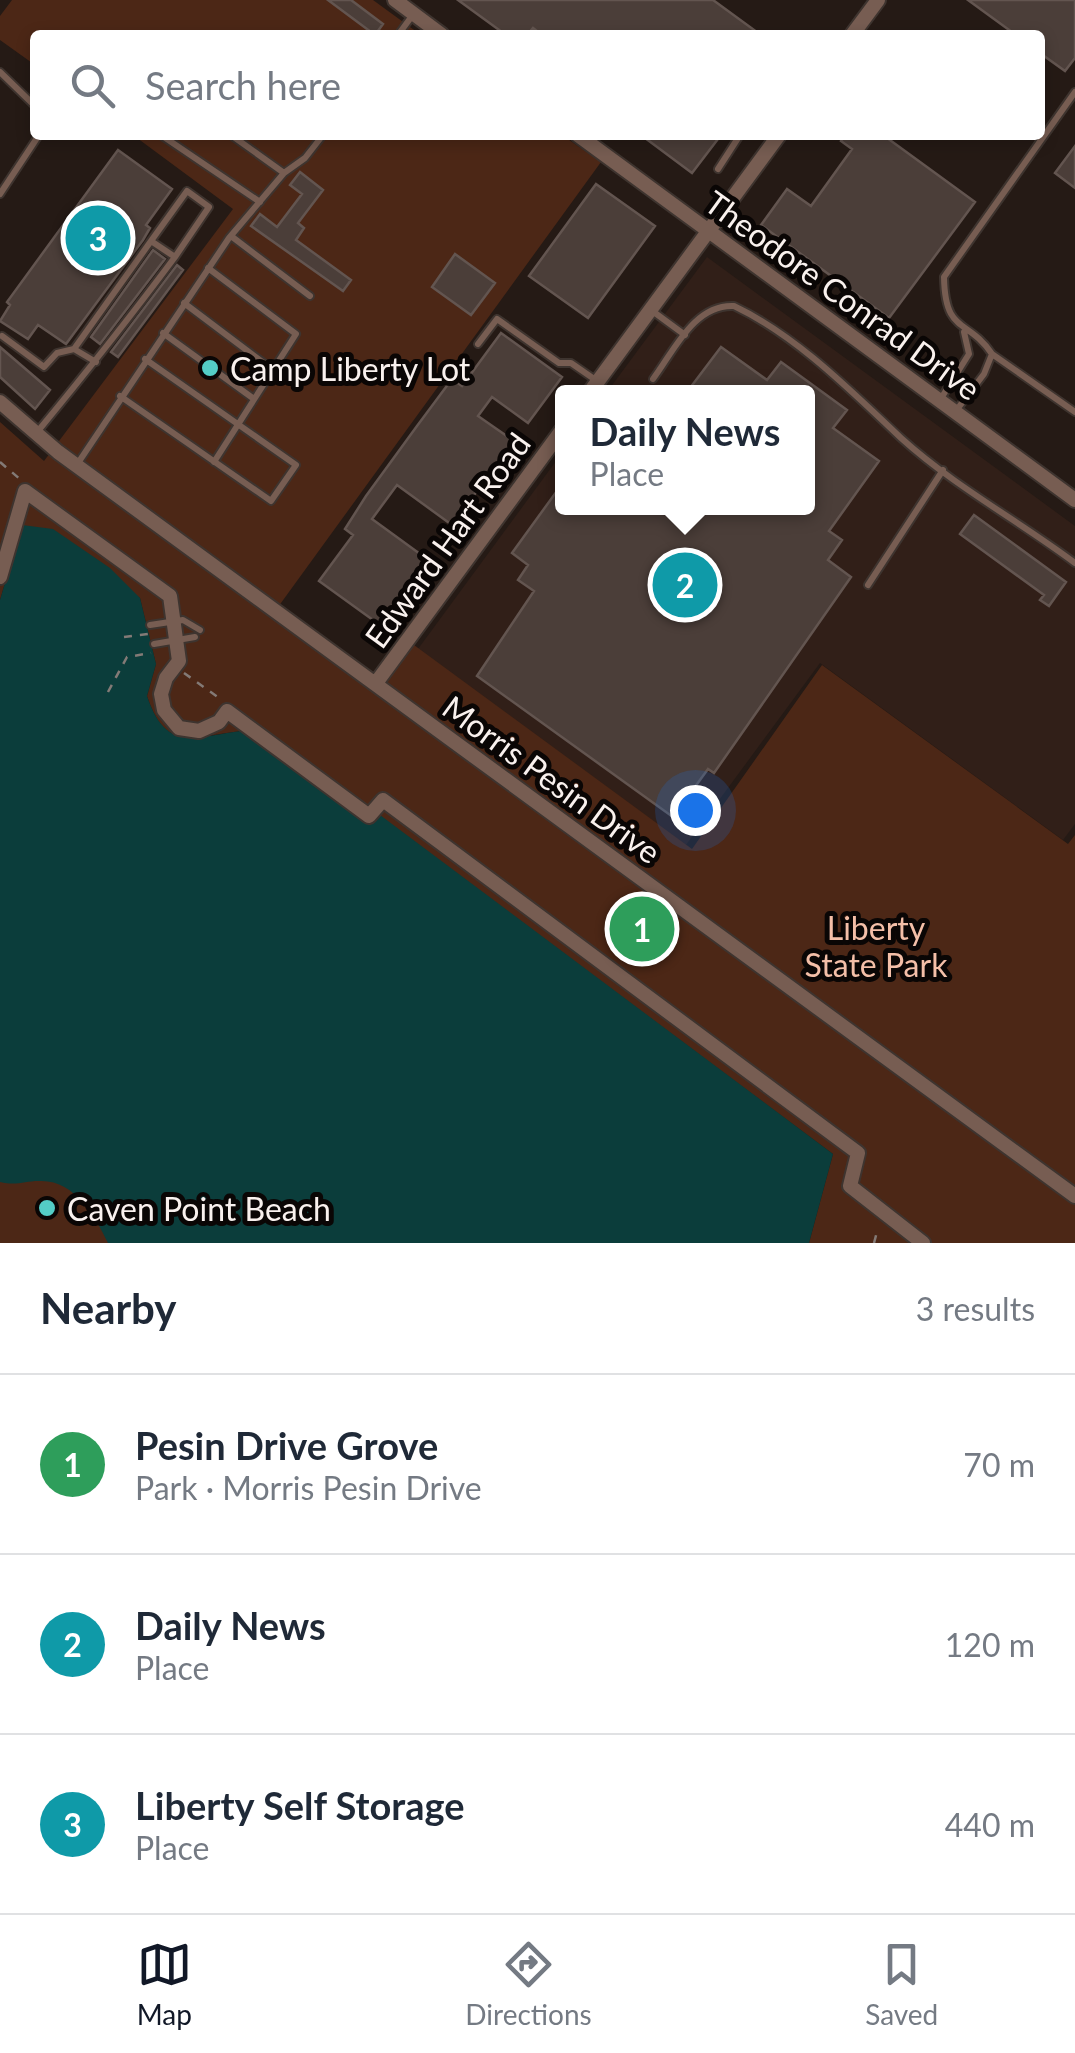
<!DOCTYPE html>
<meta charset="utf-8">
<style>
:root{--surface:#fff;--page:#f6f6f7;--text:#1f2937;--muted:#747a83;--line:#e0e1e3;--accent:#111827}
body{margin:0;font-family:Lato,sans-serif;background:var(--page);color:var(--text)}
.you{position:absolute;left:695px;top:810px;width:35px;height:35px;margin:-25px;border:8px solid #fff;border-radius:50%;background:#1a73e8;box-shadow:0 0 0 15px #1a73e833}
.badge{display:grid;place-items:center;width:65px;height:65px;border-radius:50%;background:var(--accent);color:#fff;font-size:32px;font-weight:700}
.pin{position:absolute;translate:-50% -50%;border:5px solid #fff;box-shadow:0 2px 10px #0006}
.popup{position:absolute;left:555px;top:385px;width:260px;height:130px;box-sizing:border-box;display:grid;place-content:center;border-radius:10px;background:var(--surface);filter:drop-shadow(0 2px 8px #0005);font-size:32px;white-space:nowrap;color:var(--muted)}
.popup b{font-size:38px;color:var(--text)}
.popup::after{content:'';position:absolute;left:50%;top:100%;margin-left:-20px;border:20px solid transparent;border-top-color:var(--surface)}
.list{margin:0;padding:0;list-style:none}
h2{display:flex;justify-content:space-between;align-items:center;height:130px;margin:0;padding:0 40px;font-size:42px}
h2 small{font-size:32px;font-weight:400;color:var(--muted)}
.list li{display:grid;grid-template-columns:65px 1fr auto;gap:30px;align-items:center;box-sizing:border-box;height:180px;padding:0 40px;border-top:2px solid var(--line)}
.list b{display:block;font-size:38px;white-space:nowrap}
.list p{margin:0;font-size:32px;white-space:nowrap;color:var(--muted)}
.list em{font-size:32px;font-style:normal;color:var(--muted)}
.icon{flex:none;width:55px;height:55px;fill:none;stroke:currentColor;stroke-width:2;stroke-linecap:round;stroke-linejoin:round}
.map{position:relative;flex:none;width:1075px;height:1243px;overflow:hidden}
.search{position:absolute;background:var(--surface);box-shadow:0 5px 15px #0003;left:30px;right:30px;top:30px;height:110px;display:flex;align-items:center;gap:25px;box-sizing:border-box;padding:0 35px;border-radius:10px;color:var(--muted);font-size:38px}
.sheet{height:670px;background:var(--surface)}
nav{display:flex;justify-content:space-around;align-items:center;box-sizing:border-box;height:140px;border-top:2px solid var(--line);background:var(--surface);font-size:28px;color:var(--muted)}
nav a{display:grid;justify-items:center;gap:5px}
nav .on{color:var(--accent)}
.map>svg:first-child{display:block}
</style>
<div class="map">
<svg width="1075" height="1243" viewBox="0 0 1075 1243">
<rect width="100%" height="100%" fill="#251a15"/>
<path fill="#311f18" d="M707,257l368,269v298l-12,16 -243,-177 -134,182 -268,-196 144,-196v55h246v-116h-201z"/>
<path fill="#4c2716" d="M12,0h361l48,35h-386v30l-35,-25v-24z
M133,135h429l39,27 -328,452 103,75 38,-44 278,204 130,-184 246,179 7,-9v408h-266l24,-89 -454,-338 -9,10 -129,-95c-47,5 -75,23 -94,-35l9,-32 -16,-66 -118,-73 -22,75v-178l44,39 189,-252z
M0,1114l161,129h-161z"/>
<path fill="#0b3d3b" d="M22,525l31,4 57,39 30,30 16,66 -9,32c19,57 47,41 94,35l129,94 10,-10 453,339 -24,89h-701c-13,-27 -34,-64 -69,-62 -15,0 -22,5 -39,1v-582z"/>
<path fill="#4b3e39" stroke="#635550" stroke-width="2.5" d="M328,0h23l32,24 -8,11z
M458,0h255l48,35h-219l-9,-7 -6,7h-21z
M968,0h107v58l-10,13 -25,-18v-18h-24z
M641,135h80l-29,38z
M845,135h38l92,67 -86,116 -128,-93 26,-36 24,17 41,-57 -11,-8z
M1075,146v42l-20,-15z
M118,150l54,39 -26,36 4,3 -7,12 -77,104 -28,-19 -10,14 -28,-18 10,-16 -3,-3z
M300,172l23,18 -25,33 6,5 -8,12 55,40 -8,11 -92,-65 9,-12 17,13 25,-33 -12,-9z
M596,184l59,42 -67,92 -59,-42z
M153,250l12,9 -65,85 -9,-7z
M455,254l40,29 -24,32 -39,-28z
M177,265l6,5 -65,87 -7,-5z
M501,333l61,44 -34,46 -36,-26 -14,19 36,25 -62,84 -55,-40 -25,34 66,48 -47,66 -72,-52 34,-46 -8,-6 21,-33 51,-70 35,-47 10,7z
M0,347l50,43 -15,19 -35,-32z
M721,347l46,33 14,-18 66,48 -14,18 46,33 -50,70 13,9 -14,20 23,17 -137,196 -6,-4 -35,48 -196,-141 57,-85 -16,-11 10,-15 -16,-12 50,-69v24h246v-116h-121z
M974,515l92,67 -17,24 -9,-6 4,-5 -84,-61z"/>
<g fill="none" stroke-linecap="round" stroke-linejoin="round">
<g stroke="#3e342f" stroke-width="10">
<path id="lane" d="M398,35l14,-19
M0,72l35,34
M161,135l99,67
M231,135l53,38
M718,169l22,-34
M0,194l39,-59
M231,236l79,60
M151,241l36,-50 22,16 -34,50
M208,268l88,66 -82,128
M184,303l89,67
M651,310l34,25
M163,333l91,66
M2,336l42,31 13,-14 17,-4
M478,344l19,-25 62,44h12l26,18
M992,354l83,58
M653,379c21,-28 41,-75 81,-73 63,30 117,85 167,132 53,48 118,83 174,125
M120,396l151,105 25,-36 -151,-106
M940,400l29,-46 -5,-22
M955,412l29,-38 8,-20c-24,-36 -47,-19 -48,-77l131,-185
M38,431c47,-57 93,-115 137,-174l-24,-16 -77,108 22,13
M78,463l151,-225 55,-65 21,-15 18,-23
M868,585l75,-115
M150,625l33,-5 17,10
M154,644l41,-7"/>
</g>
<g stroke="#3e342f" stroke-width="18">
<path id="street" d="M395,0l47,35
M852,35l26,-35
M578,135l497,365
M590,392l189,-257
M0,402l58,50 1017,744
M0,577l25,-86 145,105 9,65 -13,17 -5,16 3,16 15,18 20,3 20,-9 8,-11 142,105 14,-16 475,353 -8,33 73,57
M376,683l186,-253"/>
</g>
<path stroke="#837a76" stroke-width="2.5" stroke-dasharray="8 8" stroke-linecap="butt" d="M0,462l21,18
M124,637l24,-3
M184,673l38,27
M108,692l19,-35 24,-4
M874,1243l4,-15"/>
<use href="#lane" stroke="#775d52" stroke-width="6"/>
<use href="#street" stroke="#775d52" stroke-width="14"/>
</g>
<g fill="#54cdc6" stroke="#0a0605" stroke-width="4">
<circle cx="210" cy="368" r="10"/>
<circle cx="47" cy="1208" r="10"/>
</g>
<g text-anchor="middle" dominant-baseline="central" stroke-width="10" stroke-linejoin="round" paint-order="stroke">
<g font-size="32" fill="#f9f1ee" stroke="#0a0605">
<text transform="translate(843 295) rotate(36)">Theodore Conrad Drive</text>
<text transform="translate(447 540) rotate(-54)">Edward Hart Road</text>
<text transform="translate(552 779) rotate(36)">Morris Pesin Drive</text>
</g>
<g font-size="32" fill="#f9f1ee" stroke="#0a0605" text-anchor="start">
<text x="230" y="368">Camp Liberty Lot</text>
<text x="67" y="1208">Caven Point Beach</text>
</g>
<g font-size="32" fill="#f4bfa8" stroke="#0a0605">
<text x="876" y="927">Liberty<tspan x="876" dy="37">State Park</tspan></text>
</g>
</g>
</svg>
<div class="you"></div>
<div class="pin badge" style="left:642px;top:929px;background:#2e9e5b">1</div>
<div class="pin badge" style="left:685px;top:585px;background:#0f9aa8">2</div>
<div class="popup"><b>Daily News</b>Place</div>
<div class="pin badge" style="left:98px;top:238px;background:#0f9aa8">3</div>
<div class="search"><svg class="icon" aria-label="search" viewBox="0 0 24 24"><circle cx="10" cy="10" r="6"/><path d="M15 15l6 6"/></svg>Search here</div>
</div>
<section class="sheet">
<h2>Nearby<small>3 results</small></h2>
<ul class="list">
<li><span class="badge" style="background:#2e9e5b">1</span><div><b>Pesin Drive Grove</b><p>Park · Morris Pesin Drive</p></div><em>70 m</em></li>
<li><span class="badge" style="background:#0f9aa8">2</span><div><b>Daily News</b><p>Place</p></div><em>120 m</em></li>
<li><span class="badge" style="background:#0f9aa8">3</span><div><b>Liberty Self Storage</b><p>Place</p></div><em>440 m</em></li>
</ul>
</section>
<nav>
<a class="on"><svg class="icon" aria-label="map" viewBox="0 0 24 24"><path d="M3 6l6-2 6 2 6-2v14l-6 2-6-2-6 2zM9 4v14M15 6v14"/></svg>Map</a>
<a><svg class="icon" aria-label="directions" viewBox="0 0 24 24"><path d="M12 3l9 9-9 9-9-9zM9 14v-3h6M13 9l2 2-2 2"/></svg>Directions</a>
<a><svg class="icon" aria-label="saved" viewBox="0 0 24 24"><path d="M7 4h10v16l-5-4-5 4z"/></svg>Saved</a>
</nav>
